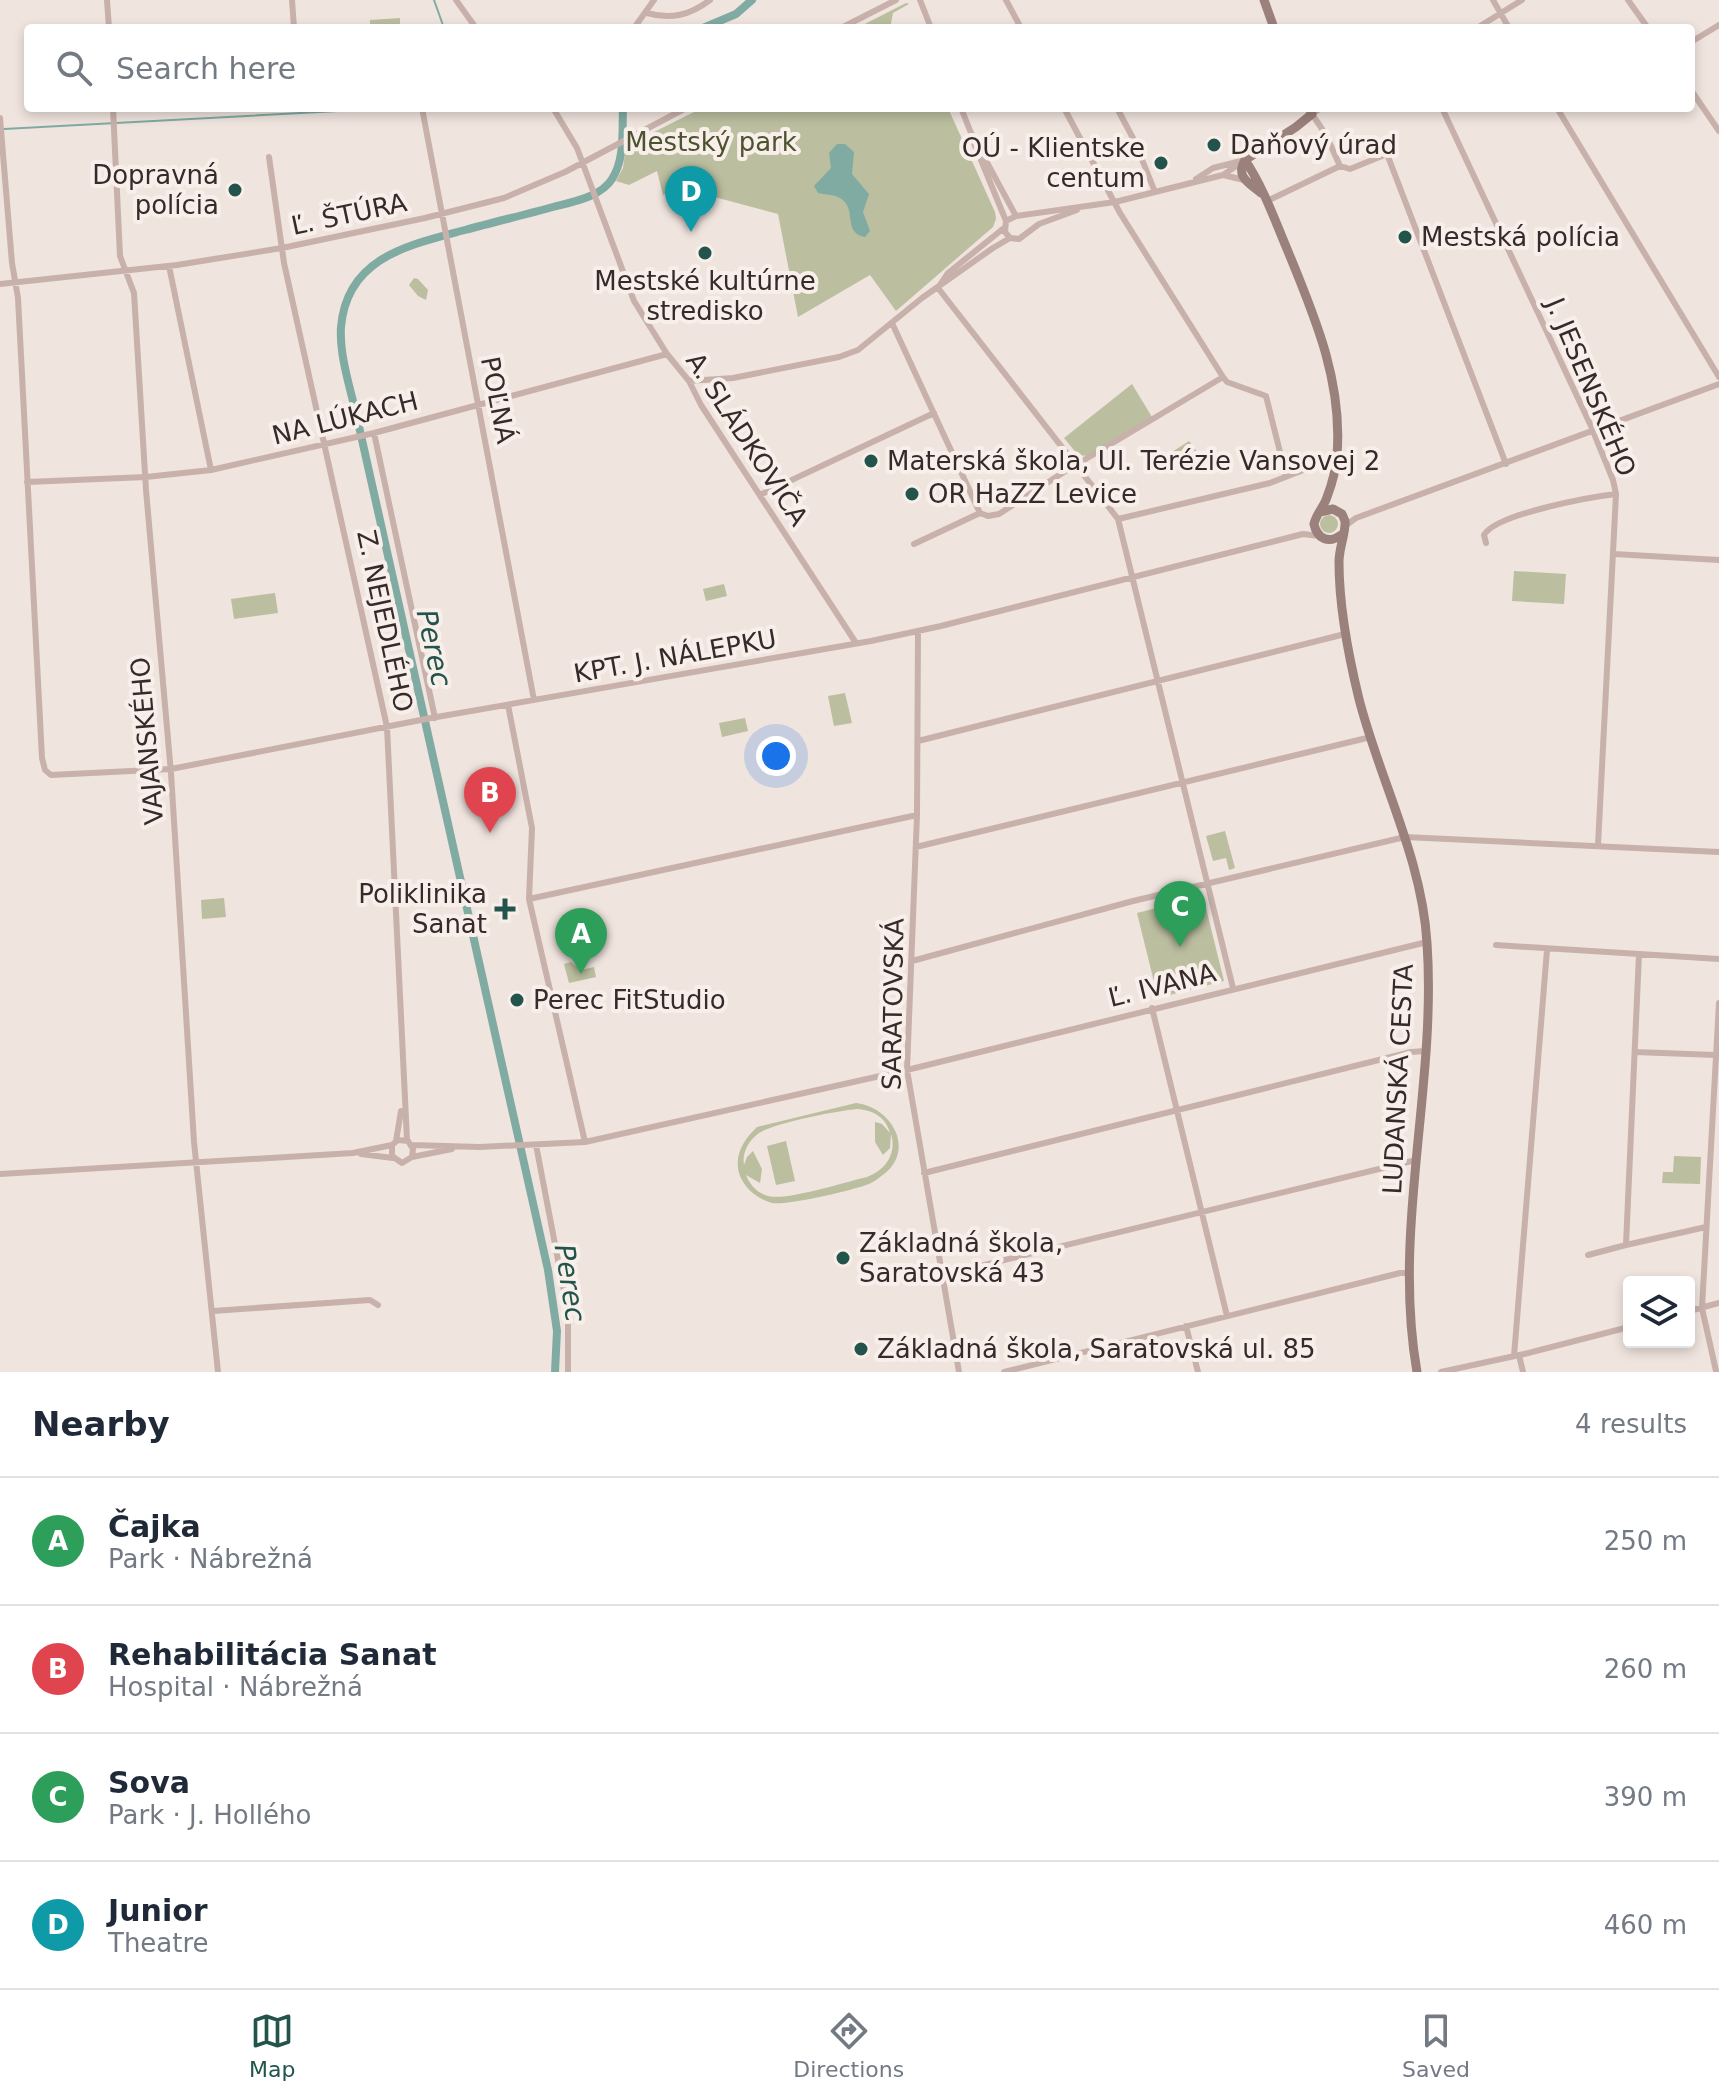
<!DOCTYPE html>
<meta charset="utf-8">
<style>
:root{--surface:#fff;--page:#f6f6f7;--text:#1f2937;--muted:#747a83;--line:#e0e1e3;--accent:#23544c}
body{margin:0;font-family:"DejaVu Sans",sans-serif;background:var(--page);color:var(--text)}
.controls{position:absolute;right:24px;bottom:24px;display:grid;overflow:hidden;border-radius:8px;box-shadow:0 4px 12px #0003}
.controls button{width:72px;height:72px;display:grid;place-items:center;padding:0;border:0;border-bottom:2px solid var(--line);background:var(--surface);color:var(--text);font:40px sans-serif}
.you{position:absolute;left:776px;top:756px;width:28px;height:28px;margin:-20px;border:6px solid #fff;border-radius:50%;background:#1a73e8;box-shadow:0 0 0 12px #1a73e833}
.badge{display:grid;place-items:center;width:52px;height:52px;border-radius:50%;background:var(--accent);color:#fff;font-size:26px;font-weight:700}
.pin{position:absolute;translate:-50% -66px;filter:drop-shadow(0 2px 4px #0008)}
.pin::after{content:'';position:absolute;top:42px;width:28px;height:24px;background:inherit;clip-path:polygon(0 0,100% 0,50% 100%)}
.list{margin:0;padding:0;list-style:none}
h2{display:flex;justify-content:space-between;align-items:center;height:104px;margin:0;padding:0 32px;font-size:34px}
h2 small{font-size:26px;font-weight:400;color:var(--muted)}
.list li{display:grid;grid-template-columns:52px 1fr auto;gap:24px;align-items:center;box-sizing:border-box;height:128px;padding:0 32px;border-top:2px solid var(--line)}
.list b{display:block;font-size:30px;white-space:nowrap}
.list p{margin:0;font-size:26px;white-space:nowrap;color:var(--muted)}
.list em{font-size:26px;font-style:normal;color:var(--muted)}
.icon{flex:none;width:44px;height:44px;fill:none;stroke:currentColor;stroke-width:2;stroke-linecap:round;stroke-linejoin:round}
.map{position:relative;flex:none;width:1719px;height:1372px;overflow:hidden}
.search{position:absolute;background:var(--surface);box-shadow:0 4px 12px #0003;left:24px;right:24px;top:24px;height:88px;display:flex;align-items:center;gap:20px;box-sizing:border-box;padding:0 28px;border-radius:8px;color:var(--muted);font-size:30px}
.sheet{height:616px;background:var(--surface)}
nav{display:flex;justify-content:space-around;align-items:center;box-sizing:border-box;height:112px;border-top:2px solid var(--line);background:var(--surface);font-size:22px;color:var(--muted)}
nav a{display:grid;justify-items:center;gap:4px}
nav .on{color:var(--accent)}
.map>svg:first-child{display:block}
</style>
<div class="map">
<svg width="1719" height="1372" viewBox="0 0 1719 1372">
<rect width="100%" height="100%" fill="#f0e4de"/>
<path fill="#bbbe9f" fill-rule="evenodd" d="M906,3l3,1 -16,9 -3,15h-33z
M400,18v10h-30v-8z
M702,108h246l47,104 1,7 -3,8 -97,84 -26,-36 -72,42 -20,-103 -97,-26 -18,7 -6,-24 -28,14 -13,-4 7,-13 3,-22z
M414,278l4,1 10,11 -2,10 -8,-4 -9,-11z
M1132,384l20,33 -64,39 -10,-1 -14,-17z
M1189,441l9,12 -2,7 -19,5 -5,-13z
M1320 524a9 9 0 1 1 18 0a9 9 0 1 1-18 0Z
M1514,571l52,3 -2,30 -52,-3z
M724,584l3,12 -21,5 -3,-12z
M275,593l3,20 -44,6 -3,-20z
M845,693l7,30 -18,3 -6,-30z
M745,718l3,13 -26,6 -3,-14z
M1225,831l10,37 -6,2 -3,-12 -13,3 -7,-25z
M1203,896l21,85 -66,17 -21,-85z
M224,898l2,19 -24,2 -1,-19z
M571,962l10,8 13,-3 2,10 -27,6 -5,-19z
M856,1103c35,4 60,46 28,71 -4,3 -10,8 -15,10 -15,6 -83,22 -97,19 -14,-4 -26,-13 -32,-27 -7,-19 3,-36 17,-49zM857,1109c16,1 29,8 33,24l-8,-9 -7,-2v20l8,13 7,-7 1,-14c6,19 -5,36 -24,43 -22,5 -80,24 -99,19 -11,-3 -18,-11 -22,-21l14,8 2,-14 -9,-18 -6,6 -3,8c-2,-12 4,-24 15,-32 16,-10 77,-22 98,-24z
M786,1141l9,40 -19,4 -9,-39z
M1674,1156l27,1 -1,27 -38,-1 1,-11h10z"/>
<path fill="#80aba3" d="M837,144h8l9,8 -2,22 17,20 -6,18 7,19 -5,6c-24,-4 -6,-31 -27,-40 -6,-3 -13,-2 -20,-4l-4,-7 17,-18 -2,-15z"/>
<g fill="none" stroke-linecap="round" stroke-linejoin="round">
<path stroke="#80aba3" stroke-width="2" d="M434,0l10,28
M4,129l390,-21"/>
<path stroke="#80aba3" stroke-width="8" d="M703,28l33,-14 16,-14
M555,1372l2,-41 -9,-61 -190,-848c-6,-29 -19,-65 -17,-95 6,-70 68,-82 124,-97 29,-8 59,-15 88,-23 19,-5 48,-10 59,-28 13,-20 10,-48 11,-71"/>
<path stroke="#c8b1ab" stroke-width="6" d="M107,0l2,28
M292,0l2,28
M456,0l20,28
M920,0l11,28
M1006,0l15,28
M1493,0l16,28
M1628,0l20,28
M647,13c24,7 43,2 63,-13
M634,28l20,-28
M841,28l55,-28
M1477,28l45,-28
M1691,42l28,-17
M1691,90l28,41
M113,108l7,148 14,37 12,197 25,283 23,369 24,230
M422,108l112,592
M553,108l24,40 57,153 33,53 22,27 12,24 155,238
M961,108l10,25 45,83
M1064,108l56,105 103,164 4,5 39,14 20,80
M1117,108l18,34 20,50
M1321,108l-9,6 14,21 14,31
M1442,108l149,318 22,54 3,14 -18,351
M1557,108l162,269
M113,109l12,-1
M0,118l12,145 6,35 24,460 3,12 6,5 120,-6 260,-51 440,-77 70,-15 362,-92 16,2
M974,143l32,78 -1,11 5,6
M269,157l15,106 103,464 20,413
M1223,175l21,5
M1196,179l17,-11 32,-8
M1267,201l73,-35 10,3 37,-15 119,310
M1006,221l10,-5 99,-14 108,-27 19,-13
M169,266l42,204
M0,284l177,-19 105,-17 143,-30 79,-20 61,-26 121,-64
M940,285l8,-12 56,-45
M938,288l180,231 115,469
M892,323l88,190
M689,381l44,-3 106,-21 19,-7 64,-52 71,-50 17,-10 9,1 20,-15 38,-14
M374,433l61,285
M27,482l119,-5 65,-7 163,-37 293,-79
M760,495l174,-82
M1118,519l152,-36 67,-26
M1345,526l11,-8 363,-134
M1486,543l-2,-8c12,-21 106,-38 132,-41
M914,544l66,-31 8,3 11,-2 65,-42 159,-95
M1614,554l105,6
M918,631l-1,184 -10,255 52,302
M508,705l24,123 -3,71 56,243
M918,741l427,-107
M916,847l455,-110
M529,899l388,-84
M1496,945l223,14
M1639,954l-13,291 80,-18
M912,961l221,-60 272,-64 314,15
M1152,1008l75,308
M1635,1052l80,3
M396,1141l5,-30
M412,1145l67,2 106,-5 322,-72 520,-128
M536,1145l32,167v60
M361,1154l32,4
M412,1157l1,-8 -5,-8 -10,-1 -6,5v11l10,7 10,-6 40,-8
M924,1173l487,-121 14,-1
M0,1174l353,-21 39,-8
M1588,1255l38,-10
M943,1275l473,-115
M213,1311l157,-11 8,5
M1689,1311l30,-8
M1186,1326l12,46
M1519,1355l4,17
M1514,1356l33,-406
M1716,1371l-14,-63 17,-305
M1004,1372l396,-99h9
M1441,1372l83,-18 105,-27"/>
<path stroke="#9b817c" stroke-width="9" d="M1264,0l10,28
M1245,160c18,27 29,58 42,89 27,66 56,132 50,206 -1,14 -5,29 -10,42 -3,10 -11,17 -13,27 3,15 15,20 27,11
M1245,160l51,-33 16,-13 -3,-6
M1245,160c-10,17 4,23 16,33
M1320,512l13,-3 9,5 3,7c1,12 -6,26 -6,41 0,46 9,92 20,137 21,82 63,159 68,244 10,143 -35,286 -10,429"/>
</g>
<g fill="#23544c" stroke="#f8efea" stroke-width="3">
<circle cx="1214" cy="145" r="8"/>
<circle cx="1161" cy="163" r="8"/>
<circle cx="235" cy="190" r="8"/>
<circle cx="1405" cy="237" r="8"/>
<circle cx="705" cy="253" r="8"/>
<circle cx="871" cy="461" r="8"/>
<circle cx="912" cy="494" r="8"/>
<path d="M501 897h8v8h8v8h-8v8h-8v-8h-8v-8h8z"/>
<circle cx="517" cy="1000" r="8"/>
<circle cx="843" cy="1258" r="8"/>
<circle cx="861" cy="1349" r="8"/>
</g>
<g text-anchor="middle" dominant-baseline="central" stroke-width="8" stroke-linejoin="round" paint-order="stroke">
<g font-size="26" fill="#4d522f" stroke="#f8efea">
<text x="711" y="142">Mestský park</text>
</g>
<g font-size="26" fill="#362b2a" stroke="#f8efea" text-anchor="start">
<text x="1230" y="145">Daňový úrad</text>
<text x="1145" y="148" text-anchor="end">OÚ - Klientske<tspan x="1145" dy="30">centum</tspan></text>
<text x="219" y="175" text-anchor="end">Dopravná<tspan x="219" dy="30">polícia</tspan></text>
<text x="1421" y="237">Mestská polícia</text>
<text x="705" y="281" text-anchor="middle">Mestské kultúrne<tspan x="705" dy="30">stredisko</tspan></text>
<text x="887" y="461">Materská škola, Ul. Terézie Vansovej 2</text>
<text x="928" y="494">OR HaZZ Levice</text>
<text x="487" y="894" text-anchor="end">Poliklinika<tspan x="487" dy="30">Sanat</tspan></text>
<text x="533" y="1000">Perec FitStudio</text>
<text x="859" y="1243">Základná škola,<tspan x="859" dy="30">Saratovská 43</tspan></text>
<text x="877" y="1349">Základná škola, Saratovská ul. 85</text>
</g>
<g font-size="26" fill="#362b2a" stroke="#f8efea">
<text transform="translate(349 214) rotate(-12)">Ľ. ŠTÚRA</text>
<text transform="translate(1591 387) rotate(67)">J. JESENSKÉHO</text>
<text transform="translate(498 400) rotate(79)">POĽNÁ</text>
<text transform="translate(345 418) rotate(-14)">NA LÚKACH</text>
<text transform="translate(747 439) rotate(57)">A. SLÁDKOVIČA</text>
<text transform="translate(385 621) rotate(78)">Z. NEJEDLÉHO</text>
<text transform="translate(675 656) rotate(-10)">KPT. J. NÁLEPKU</text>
<text transform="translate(147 741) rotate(-95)">VAJANSKÉHO</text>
<text transform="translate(1162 985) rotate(-14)">Ľ. IVANA</text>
<text transform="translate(893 1004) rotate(-89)">SARATOVSKÁ</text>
<text transform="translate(1398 1079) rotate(-87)">LUDANSKÁ CESTA</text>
</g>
<g font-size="28" font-style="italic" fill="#23544c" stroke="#f8efea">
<text transform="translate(434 648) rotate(78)">Perec</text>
<text transform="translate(570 1283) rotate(81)">Perec</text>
</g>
</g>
</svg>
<div class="controls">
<button><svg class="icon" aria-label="layers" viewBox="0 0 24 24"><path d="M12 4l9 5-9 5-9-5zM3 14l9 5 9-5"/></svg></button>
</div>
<div class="you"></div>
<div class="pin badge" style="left:581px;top:974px;background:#2e9e5b">A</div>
<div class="pin badge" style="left:490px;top:833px;background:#e0444e">B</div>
<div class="pin badge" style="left:1180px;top:947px;background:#2e9e5b">C</div>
<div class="pin badge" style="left:691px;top:232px;background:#0f9aa8">D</div>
<div class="search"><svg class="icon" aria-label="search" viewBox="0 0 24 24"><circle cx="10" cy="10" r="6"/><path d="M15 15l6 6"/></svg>Search here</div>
</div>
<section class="sheet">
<h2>Nearby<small>4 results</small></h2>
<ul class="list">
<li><span class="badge" style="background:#2e9e5b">A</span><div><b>Čajka</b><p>Park · Nábrežná</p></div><em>250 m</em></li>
<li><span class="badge" style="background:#e0444e">B</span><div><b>Rehabilitácia Sanat</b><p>Hospital · Nábrežná</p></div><em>260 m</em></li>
<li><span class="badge" style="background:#2e9e5b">C</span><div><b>Sova</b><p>Park · J. Hollého</p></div><em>390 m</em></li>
<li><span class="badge" style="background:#0f9aa8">D</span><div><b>Junior</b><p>Theatre</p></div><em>460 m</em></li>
</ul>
</section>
<nav>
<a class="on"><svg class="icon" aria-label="map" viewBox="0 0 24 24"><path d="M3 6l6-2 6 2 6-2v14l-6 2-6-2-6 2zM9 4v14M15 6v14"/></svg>Map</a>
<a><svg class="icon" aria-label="directions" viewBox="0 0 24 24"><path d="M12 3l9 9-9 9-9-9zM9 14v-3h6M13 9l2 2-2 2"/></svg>Directions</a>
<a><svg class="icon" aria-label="saved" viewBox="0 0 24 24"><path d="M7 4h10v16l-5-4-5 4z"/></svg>Saved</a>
</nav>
